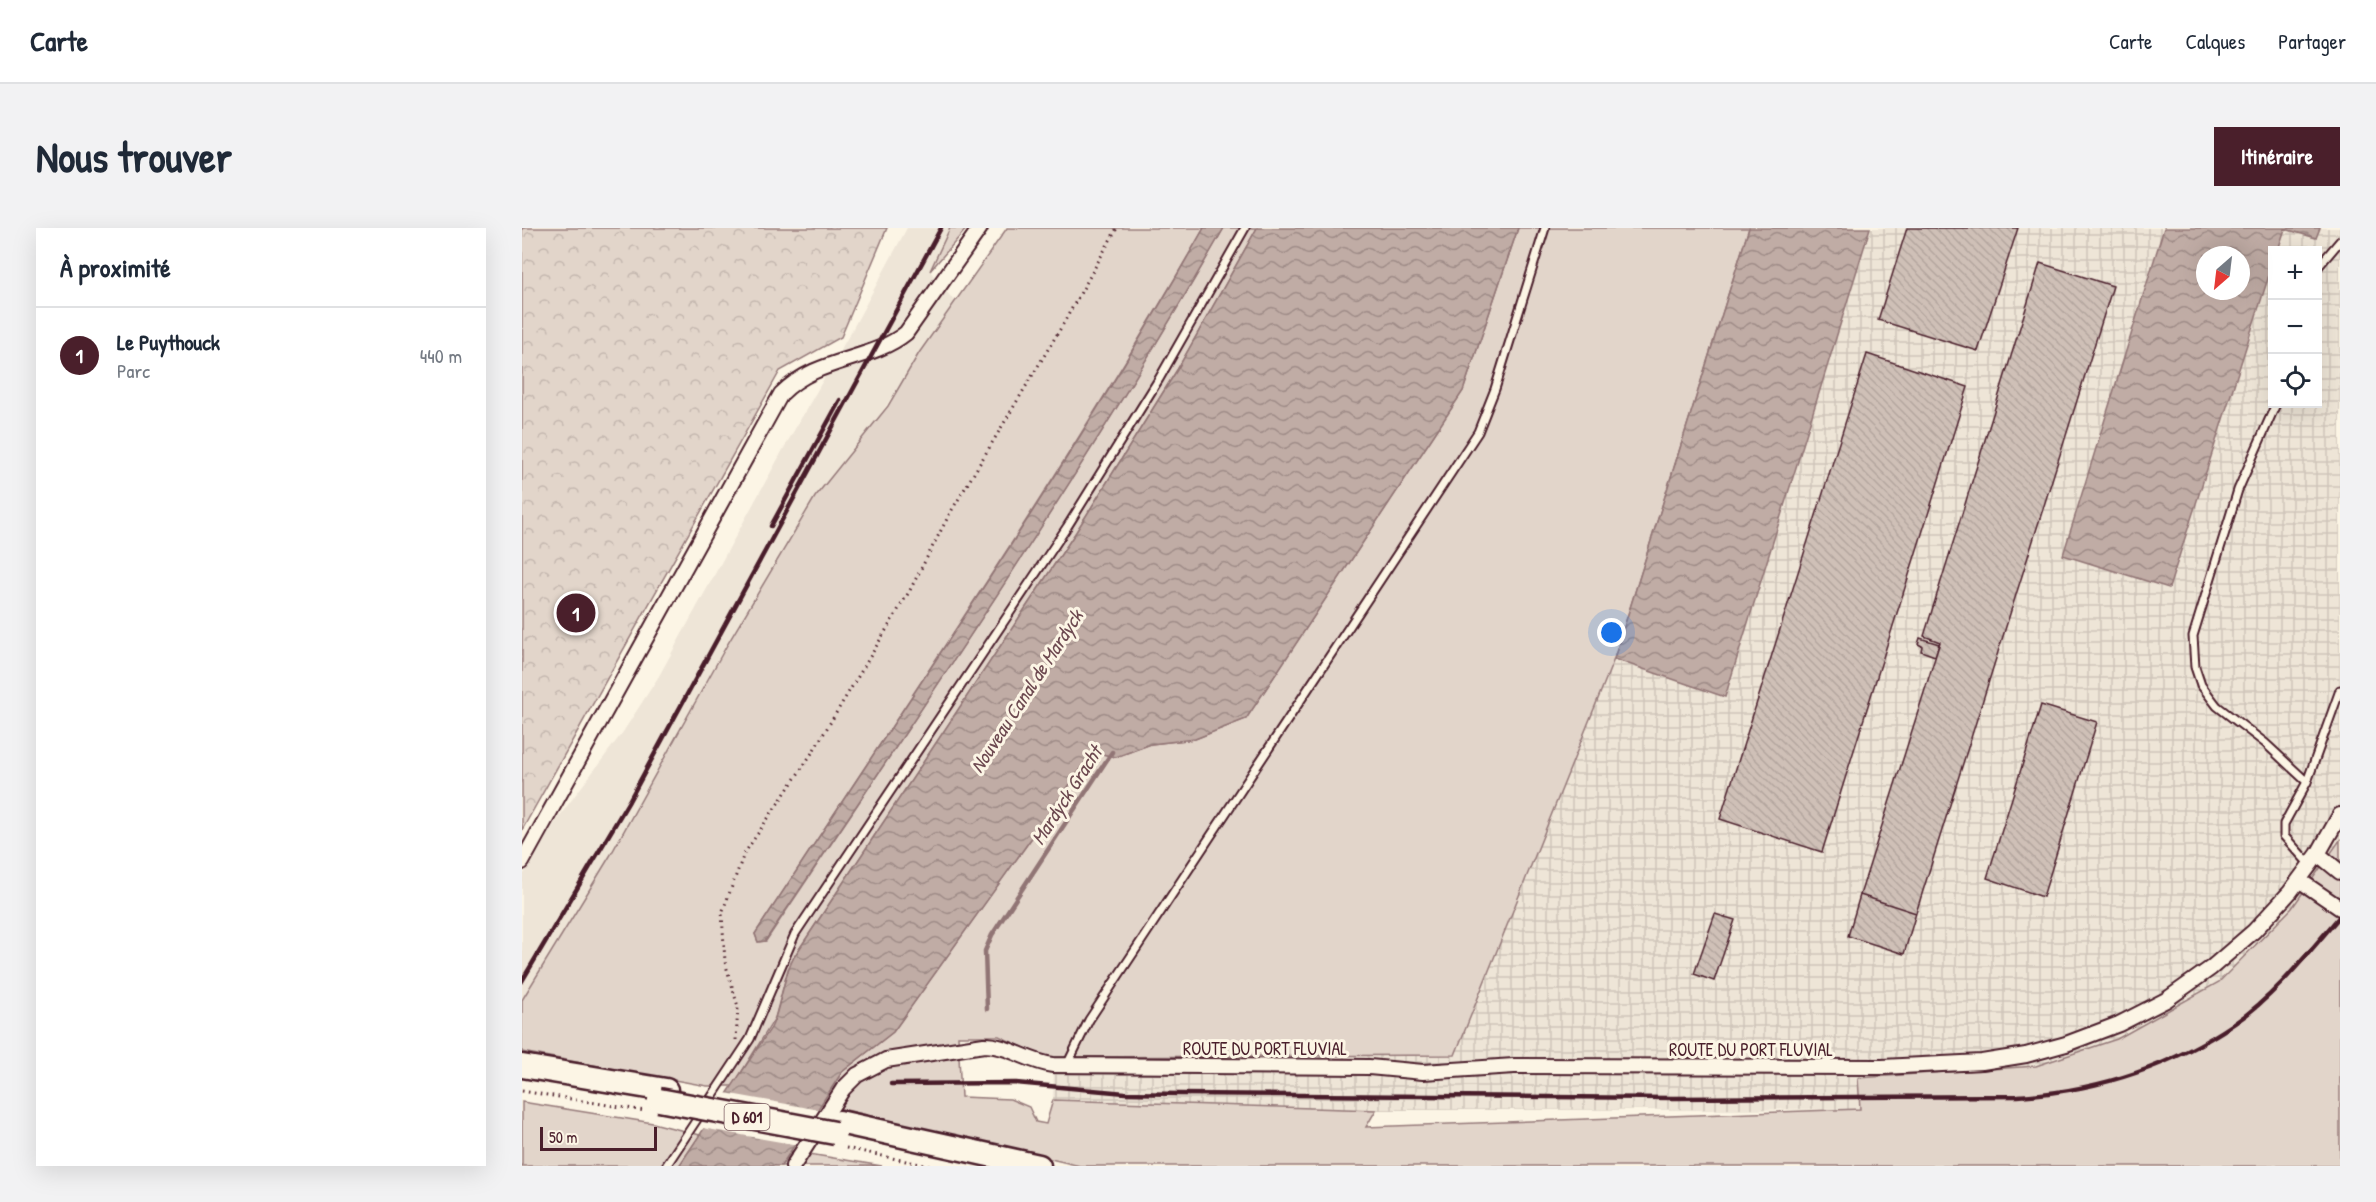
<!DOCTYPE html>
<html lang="fr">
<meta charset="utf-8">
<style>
:root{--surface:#fff;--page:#f2f2f3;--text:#1f2937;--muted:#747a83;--line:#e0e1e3;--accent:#4a1f2b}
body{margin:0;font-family:"Patrick Hand",sans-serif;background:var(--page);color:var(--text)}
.controls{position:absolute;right:18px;top:18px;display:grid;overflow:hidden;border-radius:0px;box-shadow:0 6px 24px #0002}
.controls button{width:54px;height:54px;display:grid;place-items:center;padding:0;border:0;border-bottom:2px solid var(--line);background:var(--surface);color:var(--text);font:30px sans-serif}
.compass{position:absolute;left:1674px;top:18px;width:54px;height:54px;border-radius:50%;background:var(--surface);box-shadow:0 6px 24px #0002;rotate:208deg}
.scale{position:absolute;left:18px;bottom:15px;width:117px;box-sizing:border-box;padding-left:6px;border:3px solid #4a1f2b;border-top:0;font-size:16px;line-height:21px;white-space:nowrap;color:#4a1f2b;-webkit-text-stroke:4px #fcf5e5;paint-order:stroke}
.you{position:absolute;left:1090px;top:405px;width:21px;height:21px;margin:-15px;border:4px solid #fff;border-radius:50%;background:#1a73e8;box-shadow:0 0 0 9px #1a73e833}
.badge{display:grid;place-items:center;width:39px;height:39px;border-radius:50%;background:var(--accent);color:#fff;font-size:20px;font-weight:700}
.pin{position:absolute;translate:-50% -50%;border:3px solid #fff;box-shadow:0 2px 6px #0006}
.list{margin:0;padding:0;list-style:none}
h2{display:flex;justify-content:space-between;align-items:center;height:78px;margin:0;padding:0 24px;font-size:26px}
h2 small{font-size:20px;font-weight:400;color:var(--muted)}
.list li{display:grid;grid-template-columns:39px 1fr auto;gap:18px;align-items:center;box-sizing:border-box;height:96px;padding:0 24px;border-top:2px solid var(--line)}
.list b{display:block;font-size:22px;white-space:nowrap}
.list p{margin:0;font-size:20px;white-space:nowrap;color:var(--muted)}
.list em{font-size:20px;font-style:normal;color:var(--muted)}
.icon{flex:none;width:33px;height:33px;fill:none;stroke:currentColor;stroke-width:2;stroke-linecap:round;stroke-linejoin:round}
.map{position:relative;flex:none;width:1818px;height:938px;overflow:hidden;border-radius:0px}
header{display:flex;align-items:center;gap:36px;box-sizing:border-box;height:84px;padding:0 30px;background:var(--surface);border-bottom:2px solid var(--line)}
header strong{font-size:28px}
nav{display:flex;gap:33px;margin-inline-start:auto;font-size:21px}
.intro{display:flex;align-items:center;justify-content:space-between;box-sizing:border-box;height:144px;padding:0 36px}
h1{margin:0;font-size:42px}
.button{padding:15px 27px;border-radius:0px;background:var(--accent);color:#fff;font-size:21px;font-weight:700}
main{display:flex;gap:36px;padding:0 36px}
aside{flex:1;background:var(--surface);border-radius:0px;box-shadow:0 6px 24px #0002}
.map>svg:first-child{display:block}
</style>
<header>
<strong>Carte</strong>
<nav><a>Carte</a><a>Calques</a><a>Partager</a></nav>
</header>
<div class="intro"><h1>Nous trouver</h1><a class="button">Itinéraire</a></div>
<main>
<aside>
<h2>À proximité<small></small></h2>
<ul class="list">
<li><span class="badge">1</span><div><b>Le Puythouck</b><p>Parc</p></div><em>440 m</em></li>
</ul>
</aside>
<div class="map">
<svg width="1818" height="938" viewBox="0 0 1818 938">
<defs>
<pattern id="industrial-grid" width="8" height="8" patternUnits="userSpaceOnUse" patternTransform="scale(1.5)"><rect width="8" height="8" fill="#eee5d7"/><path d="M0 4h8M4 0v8" fill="none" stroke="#cec4b9"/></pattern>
<pattern id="forest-crowns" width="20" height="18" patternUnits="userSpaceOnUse" patternTransform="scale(1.5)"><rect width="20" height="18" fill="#e2d5ca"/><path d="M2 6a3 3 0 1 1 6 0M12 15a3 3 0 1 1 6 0" fill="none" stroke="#c3b6ae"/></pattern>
<pattern id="water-waves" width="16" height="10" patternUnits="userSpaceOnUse" patternTransform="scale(1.5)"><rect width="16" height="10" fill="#c0aca5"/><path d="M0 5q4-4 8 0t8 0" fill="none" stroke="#9e8b87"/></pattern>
<pattern id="building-back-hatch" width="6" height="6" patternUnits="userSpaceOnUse" patternTransform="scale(1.5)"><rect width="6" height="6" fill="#cfc0b7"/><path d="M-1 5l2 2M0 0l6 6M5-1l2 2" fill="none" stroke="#b3a59e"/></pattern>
</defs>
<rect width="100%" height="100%" fill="#fcf5e5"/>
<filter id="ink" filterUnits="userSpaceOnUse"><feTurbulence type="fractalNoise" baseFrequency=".0167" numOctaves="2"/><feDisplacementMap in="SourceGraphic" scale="12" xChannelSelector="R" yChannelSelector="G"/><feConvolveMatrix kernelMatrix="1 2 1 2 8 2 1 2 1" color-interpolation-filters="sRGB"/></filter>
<g filter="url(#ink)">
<path fill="#eee5d7" d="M385,0h43l-20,43 25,31 -228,343 -117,211 -88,144v-123l33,-55 68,-90 36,-56 125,-228 68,-118z"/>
<path fill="url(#industrial-grid)" d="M1348,0h294l-101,327 106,33 103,-322v138h46v-154h-40l7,-21 31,8 4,-9h20v612l-48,68 -73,74 -102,57 -81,27 -177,12 2,31 -485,1 -323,-10 1,-43 401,-2 159,-396 111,38z"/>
<path fill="#e2d5ca" stroke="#967a7a" stroke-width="1.5" d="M428,0h17l-37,43z
M485,0h197c-138,242 -296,472 -449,706l3,8 8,-1c157,-235 317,-467 458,-713h33l-80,142 -101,162 -282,425 -6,12 -13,49 -42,68h-26l-185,-34v-52l88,-144 117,-211 88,-148 73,-91 31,-53z
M996,0h231l-135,431 -159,396 -401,2 -13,-1 -42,-20h-41l3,61 49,2 19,8 7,15 10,2 7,-24 323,10 -10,17 494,-18 -2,-31 178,-12 81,-27 102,-57 73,-74 48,-68v326h-1260l-259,-62 21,-32 51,-40 200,-280 23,5 35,-13 44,-5 51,-20 217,-328z
M0,874l131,21 47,12 -21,31h-157z
M269,923l91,15h-101z"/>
<path fill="url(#forest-crowns)" stroke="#967a7a" stroke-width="1.5" d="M0,0h365l-46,109 -61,34 -258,459z"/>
<path fill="url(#water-waves)" stroke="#917474" stroke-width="1.5" fill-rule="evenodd" d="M682,0h20c-141,246 -301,479 -459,713l-7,1 -3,-8c153,-234 312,-463 449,-706z
M735,0h261l-55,163 -217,328 -51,20 -44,5 -35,13 -23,-5 -200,280 -51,40 -61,94h-102l92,-138c11,-23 11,-49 23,-71l282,-425 101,-162z
M1227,0h121l-145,469 -111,-38z
M1642,0h156l-4,10 -31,-9 -7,21h-6v16l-103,322 -106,-33zM1683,27h36v36h-36z"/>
<path fill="#fcf5e5" d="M203,865l95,17 -22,35 -96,-17z"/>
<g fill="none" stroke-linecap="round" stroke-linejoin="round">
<path stroke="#917474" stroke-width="4.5" d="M465,781l-2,-58 7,-16 120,-183"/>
</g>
<path fill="url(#building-back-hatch)" stroke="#4a1f2b" stroke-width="1.5" d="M1385,0h111l-40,123 -100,-31z
M1518,35l73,23 -197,627 -56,-18 80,-253 -16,-6z
M1345,126l101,33 -146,465 -102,-33z
M1398,410l19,6 -4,12 -14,-5 1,-5 -4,-2z
M1519,477l56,17 -54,175 -56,-19z
M1338,667l56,18 -12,41 -56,-18z
M1193,686l20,6 -21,61 -20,-7z"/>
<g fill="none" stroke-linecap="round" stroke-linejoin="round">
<g stroke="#4a1f2b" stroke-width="11">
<path id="service" d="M1796,39l22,-26
M1754,176l-38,86 -45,146 2,31 6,18 16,21 48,37 42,39
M1788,637l-26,-29v-12l23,-42 33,-92
M545,837l22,-45 389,-588 17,-43 50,-161
M144,938l84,-127 45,-105 272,-407 92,-148 86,-151"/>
</g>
<g stroke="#4a1f2b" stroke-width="18">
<path id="minor" d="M1796,626l22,18
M0,634l259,-468c36,-37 89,-32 125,-61l74,-105
M1777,652l41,28
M271,938l50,-77 14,-14 29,-15 98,-15c25,0 44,17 69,20l316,2 54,5 91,-6 368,1 100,-5 44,-7 40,-11 53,-20 47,-24 45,-32 43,-37 36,-39 28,-38 22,-39"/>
</g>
<g stroke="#4a1f2b" stroke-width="27">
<path id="primary" d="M0,838l144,24
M317,894l200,44"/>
</g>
<path stroke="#4a1f2b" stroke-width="3" stroke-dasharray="1.5 4.5" stroke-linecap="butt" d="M214,812l2,-33 -13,-45 -3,-49 22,-59 68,-101 97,-161 40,-77 113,-189 55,-98
M0,863l123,20
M324,920l83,18"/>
<use href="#service" stroke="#fcf5e5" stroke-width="7"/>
<use href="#minor" stroke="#fcf5e5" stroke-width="14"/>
<use href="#primary" stroke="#fcf5e5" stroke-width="22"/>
<path stroke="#4a1f2b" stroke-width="4.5" d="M249,298l69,-126
M0,753l107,-180 312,-573
M369,856l125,-1 109,10 54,1 494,4 345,-2c79,-5 151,-28 217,-73 41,-28 73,-70 105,-107"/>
<g stroke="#4a1f2b" stroke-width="27" stroke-linecap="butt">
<path id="primary-bridge" d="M137,872l176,33"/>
</g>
<use href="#primary-bridge" stroke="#fcf5e5" stroke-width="22"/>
</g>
</g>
<g text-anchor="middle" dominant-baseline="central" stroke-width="6" stroke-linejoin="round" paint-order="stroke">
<rect fill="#fcf5e5" stroke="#7f5f63" stroke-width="1.5" x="202.5" y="876" width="45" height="26" rx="4.5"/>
<g font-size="16" font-weight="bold" fill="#4a1f2b">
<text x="225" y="889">D 601</text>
</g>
<g font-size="18" fill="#4a1f2b" stroke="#fcf5e5">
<text x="743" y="820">ROUTE DU PORT FLUVIAL</text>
<text x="1229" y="821">ROUTE DU PORT FLUVIAL</text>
</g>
<g font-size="20" font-style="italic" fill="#6d4950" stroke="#fcf5e5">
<text transform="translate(504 463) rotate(-57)">Nouveau Canal de Mardyck</text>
<text transform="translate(544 567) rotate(-57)">Mardyck Gracht</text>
</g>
</g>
</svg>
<div class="controls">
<button>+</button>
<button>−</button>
<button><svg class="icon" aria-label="locate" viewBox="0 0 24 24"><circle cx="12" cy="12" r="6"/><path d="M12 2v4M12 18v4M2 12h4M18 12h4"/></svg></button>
</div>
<svg class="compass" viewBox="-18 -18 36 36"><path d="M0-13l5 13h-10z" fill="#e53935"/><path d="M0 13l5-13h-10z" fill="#747a83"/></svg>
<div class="scale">50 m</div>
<div class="you"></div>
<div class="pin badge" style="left:54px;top:385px">1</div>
</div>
</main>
